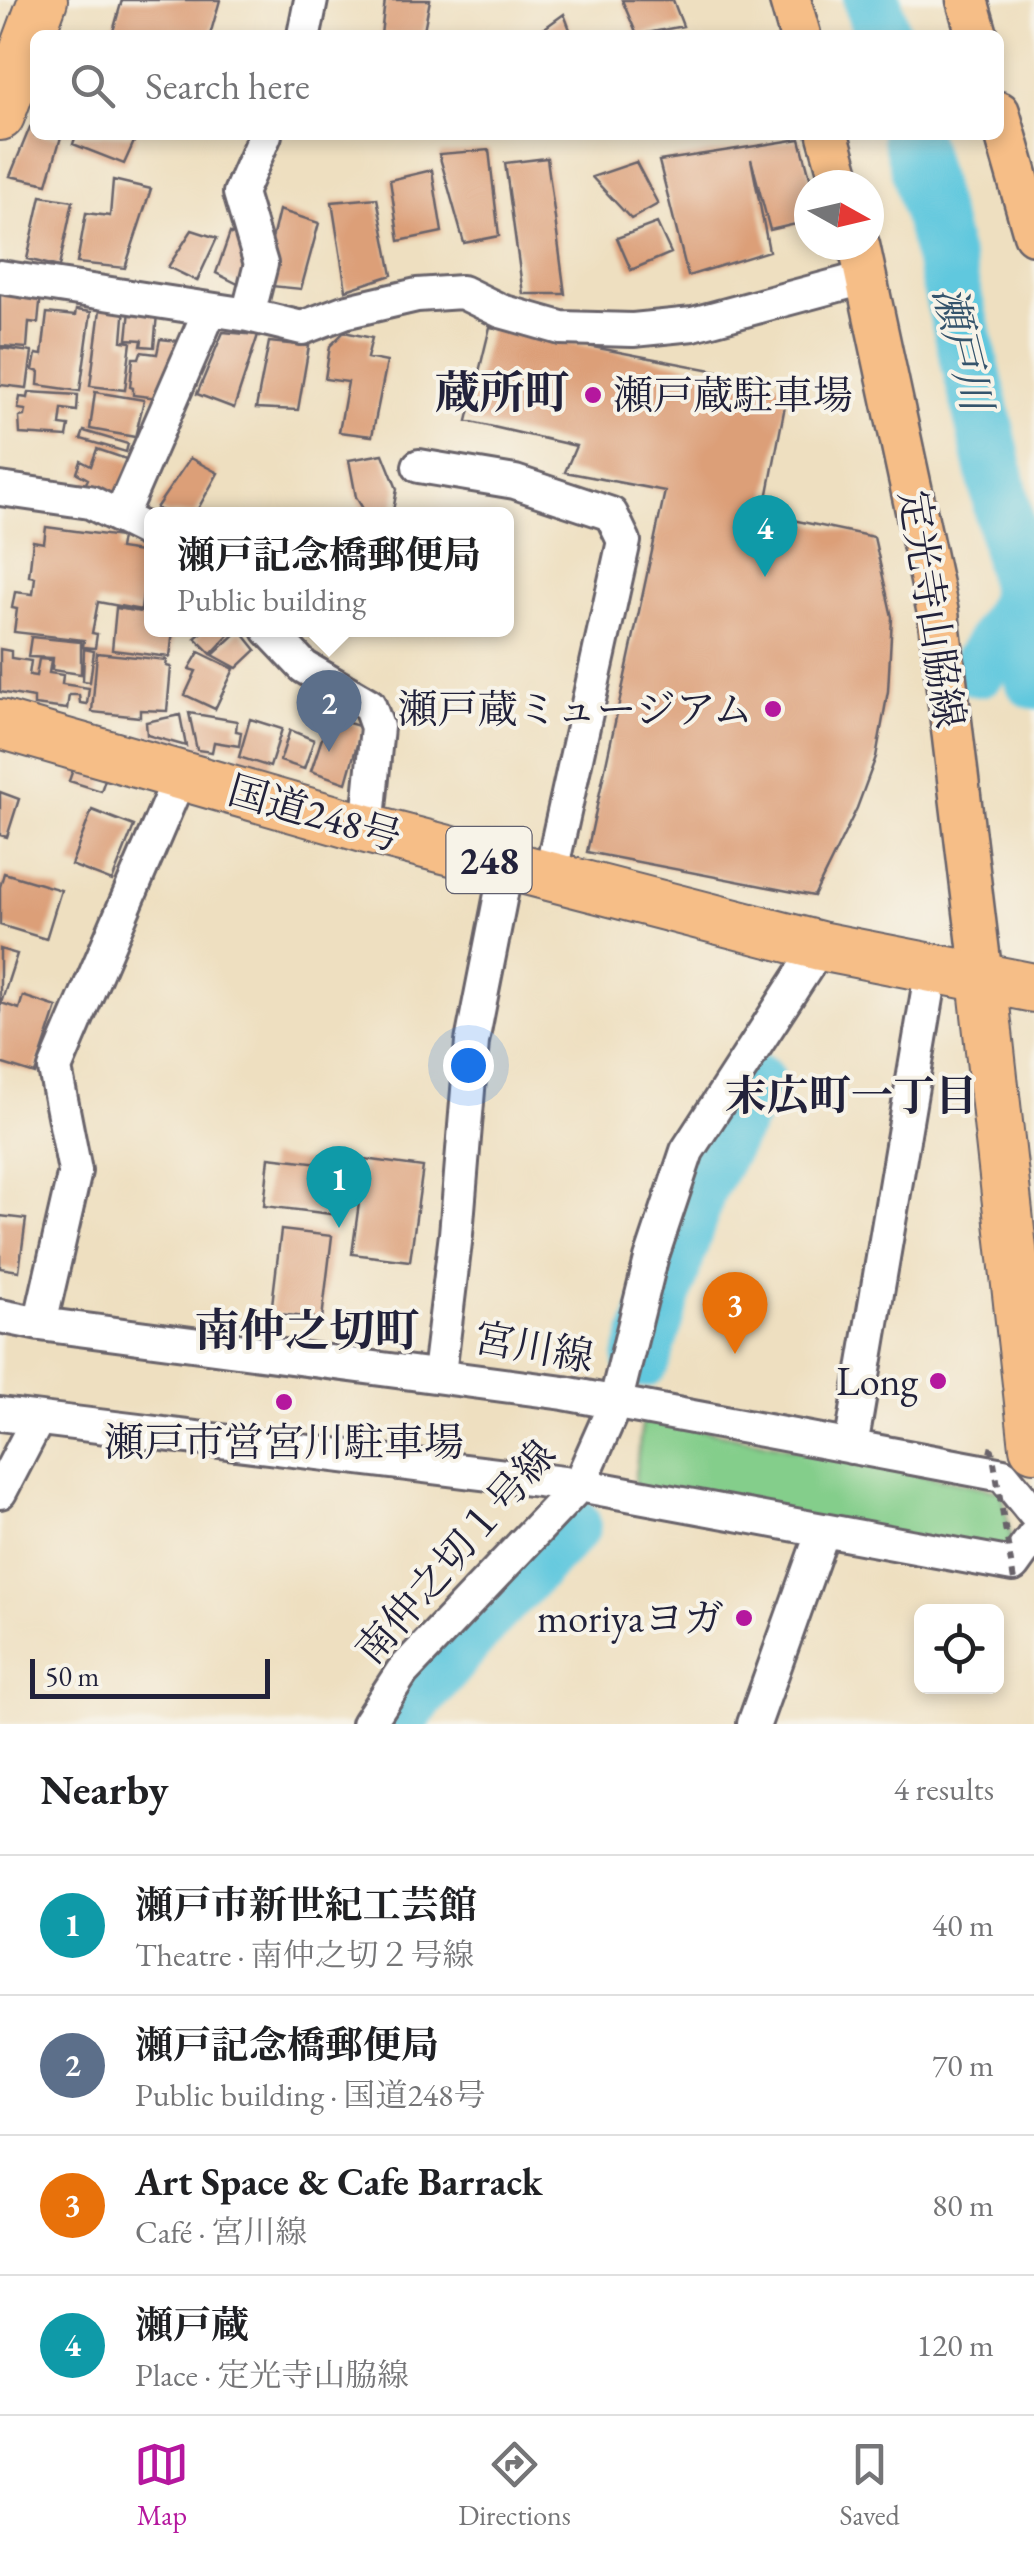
<!DOCTYPE html>
<meta charset="utf-8">
<style>
:root{--surface:#fff;--page:#f6f6f6;--text:#202124;--muted:#757577;--line:#e0e0e0;--accent:#b5179e}
body{margin:0;font-family:"EB Garamond","Noto Serif JP",serif;background:var(--page);color:var(--text)}
.controls{position:absolute;right:30px;bottom:30px;display:grid;overflow:hidden;border-radius:15px;box-shadow:0 5px 15px #0003}
.controls button{width:90px;height:90px;display:grid;place-items:center;padding:0;border:0;border-bottom:2px solid var(--line);background:var(--surface);color:var(--text);font:50px sans-serif}
.compass{position:absolute;left:794px;top:170px;width:90px;height:90px;border-radius:50%;background:var(--surface);box-shadow:0 5px 15px #0003;rotate:98deg}
.scale{position:absolute;left:30px;bottom:25px;width:240px;box-sizing:border-box;padding-left:10px;border:5px solid #22223b;border-top:0;font-size:28px;line-height:35px;white-space:nowrap;color:#22223b;-webkit-text-stroke:8px #f7f3e8;paint-order:stroke}
.you{position:absolute;left:468px;top:1065px;width:35px;height:35px;margin:-25px;border:8px solid #fff;border-radius:50%;background:#1a73e8;box-shadow:0 0 0 15px #1a73e833}
.badge{display:grid;place-items:center;width:65px;height:65px;border-radius:50%;background:var(--accent);color:#fff;font-size:32px;font-weight:700}
.pin{position:absolute;translate:-50% -82px;filter:drop-shadow(0 2px 5px #0008)}
.pin::after{content:'';position:absolute;top:52px;width:35px;height:30px;background:inherit;clip-path:polygon(0 0,100% 0,50% 100%)}
.popup{position:absolute;left:144px;top:507px;width:370px;height:130px;box-sizing:border-box;display:grid;place-content:center;border-radius:15px;background:var(--surface);filter:drop-shadow(0 2px 8px #0005);font-size:32px;white-space:nowrap;color:var(--muted)}
.popup b{font-size:38px;color:var(--text)}
.popup::after{content:'';position:absolute;left:50%;top:100%;margin-left:-20px;border:20px solid transparent;border-top-color:var(--surface)}
.list{margin:0;padding:0;list-style:none}
h2{display:flex;justify-content:space-between;align-items:center;height:130px;margin:0;padding:0 40px;font-size:42px}
h2 small{font-size:32px;font-weight:400;color:var(--muted)}
.list li{display:grid;grid-template-columns:65px 1fr auto;gap:30px;align-items:center;box-sizing:border-box;height:140px;padding:0 40px;border-top:2px solid var(--line)}
.list b{display:block;font-size:38px;white-space:nowrap}
.list p{margin:0;font-size:32px;white-space:nowrap;color:var(--muted)}
.list em{font-size:32px;font-style:normal;color:var(--muted)}
.icon{flex:none;width:55px;height:55px;fill:none;stroke:currentColor;stroke-width:2;stroke-linecap:round;stroke-linejoin:round}
.map{position:relative;flex:none;width:1034px;height:1724px;overflow:hidden}
.search{position:absolute;background:var(--surface);box-shadow:0 5px 15px #0003;left:30px;right:30px;top:30px;height:110px;display:flex;align-items:center;gap:25px;box-sizing:border-box;padding:0 35px;border-radius:15px;color:var(--muted);font-size:38px}
.sheet{height:690px;background:var(--surface)}
nav{display:flex;justify-content:space-around;align-items:center;box-sizing:border-box;height:140px;border-top:2px solid var(--line);background:var(--surface);font-size:28px;color:var(--muted)}
nav a{display:grid;justify-items:center;gap:5px}
nav .on{color:var(--accent)}
.map>svg:first-child{display:block}
</style>
<div class="map">
<svg width="1034" height="1724" viewBox="0 0 1034 1724">
<rect width="100%" height="100%" fill="#f7f3e8"/>
<filter id="ink" filterUnits="userSpaceOnUse"><feTurbulence type="fractalNoise" baseFrequency=".01" numOctaves="2"/><feDisplacementMap in="SourceGraphic" scale="20" xChannelSelector="R" yChannelSelector="G"/><feConvolveMatrix kernelMatrix="1 2 1 2 8 2 1 2 1" color-interpolation-filters="sRGB"/></filter>
<filter id="wash" filterUnits="userSpaceOnUse"><feTurbulence type="fractalNoise" baseFrequency=".0048" numOctaves="4" result="noise"/><feDisplacementMap in="SourceGraphic" scale="40" xChannelSelector="R" yChannelSelector="G"/><feGaussianBlur stdDeviation="2.25" result="paint"/><feColorMatrix in="noise" values="0 0 0 0 0 0 0 0 0 0 0 0 0 0 0 0 0 1.4 0 .05"/><feComposite in="paint" operator="in"/></filter>
<g filter="url(#wash)">
<rect width="100%" height="100%" fill="#eedfc0"/>
<path fill="#84ce8b" stroke="#537863" stroke-width="2.5" d="M643,1418l359,73 14,73 -383,-75z"/>
<g fill="none" stroke-linecap="round" stroke-linejoin="round">
<path stroke="#61c8de" stroke-width="58" d="M872,0l10,35
M910,135c50,179 95,361 124,545
M979,668l42,-69
M642,1359l57,-174 58,-102
M393,1724l93,-110 86,-89"/>
</g>
<g id="blocks">
<path fill="#dc9f78" d="M122,0h98l-10,35h-98z
M385,0h45l-7,35h-42z
M622,0h51l10,26 -46,9z
M564,14l8,21h-37z
M30,127l5,2v6l26,2 -14,47 -37,-8z
M76,135h61l-13,29 -51,-20z
M800,139l12,46h-3v36l-39,9 -19,-71 18,92 -81,25 -29,-115z
M489,150l10,86 -35,7 -25,-89z
M547,158l18,136h-42l-18,-131z
M636,162l22,42 -27,15 -39,-42z
M432,170l10,62 -43,9 -9,-61z
M113,180l38,9 -26,79 -48,-5 9,-50 24,3z
M41,196l32,5 -14,66 -32,-8z
M377,198l15,77 -46,15 -14,-88z
M279,210l40,13 -18,66 -40,-4z
M657,223l14,30 -40,17 -14,-32z
M192,230l25,8 -20,43 -29,-14z
M230,233l23,11 -11,42 -26,-13z
M0,289l41,4 -3,30 -9,-1 -2,26 -27,-2z
M101,302l24,3 -3,36 9,1 -6,48 -35,-4z
M76,310l15,2 -11,79 -42,-6 1,-13 -6,-2 3,-16 6,1 5,-42 28,3z
M130,310l27,4 -3,33 -13,-1 1,-6 -15,-1z
M490,327l299,58 -25,129 110,23 18,80 -4,74 -12,66 -19,51 -43,88 -227,-44 78,-361 -100,-19 11,-26 -109,-25z
M223,332l35,3 -24,73 -37,-14z
M344,332l28,6 -5,20 20,4 -15,74 -33,-4 9,-50 -23,-3 5,-33z
M160,339l19,2 -11,39 -6,-1 -3,19 -26,-3v-7l-3,-1 3,-29h6l2,-6 16,2z
M269,342l40,4 -11,64 -42,-2z
M0,348l32,4 -5,36 -27,-3z
M29,392l49,3 -1,16 -15,-2 -2,16 9,1 -2,11 -47,-3 -1,-17 6,-1 1,-6 -8,-1 2,-12 8,1z
M95,392l49,8 -9,37 -45,-8z
M84,431l44,13 -2,8 -45,-13z
M97,449l35,12 -15,40 -34,-12 5,-10 -11,-6 4,-12 10,5z
M383,454l14,35 -4,22 -27,3 -10,-17 -7,-37z
M190,458l28,15 -23,41h-28l-11,-6z
M46,527l75,10 -2,12 29,4 -7,57 -43,-8 -6,31 5,1 -2,14 -12,-1 1,-7 -70,-8 3,-23 -5,-1 3,-16 18,2 2,-17 -6,-1 4,-35 11,2z
M149,562l3,68h21l-3,27 -58,-7 4,-42 26,4z
M205,630h19l5,5 -18,19 -16,-16z
M240,630l16,20 -19,18 -24,-13z
M31,637l50,5v32l-29,-4 1,-12 -25,-1z
M0,649l11,2v7l20,3 -2,14 7,1 3,-17 12,1 -2,13 14,2 -1,9 27,4 -2,16 -7,-1 -1,-8h-10l-2,14 -33,-4v-7l-34,-6z
M84,649l10,2 -4,31 -7,-1z
M199,652l35,17 -19,40 -30,-14 11,-24 -7,-2z
M97,653l70,7 -1,6 5,1 -4,44 -27,-1v7l-48,-5z
M189,713l48,8 -1,10 5,1 -2,14 -25,-4 -2,10 -15,-2z
M180,715l6,31 -39,-11 -1,-13z
M329,717l33,10 -16,56 -35,-12z
M250,719l32,10 -12,38 -31,-10z
M290,730l24,10 -10,29 -24,-8z
M77,758l32,10 -8,23 -32,-10z
M0,792l19,7 -12,38 -7,-2z
M92,810l42,16 -22,55 -41,-16z
M4,873l57,17 -15,49 -46,-14v-38z
M0,949l17,5 -16,49 18,6 4,-13 34,11 -22,67 -35,-11z
M269,1157l77,9 -6,49 -76,-9z
M365,1159l58,8 -13,94 -58,-7z
M0,1216l26,3 -7,52 -19,-3z
M281,1230l51,6 -10,83 -51,-6z"/>
</g>
</g>
<g filter="url(#ink)">
<use href="#blocks" fill-opacity="0" stroke="#69646a" stroke-width="2.5"/>
<g fill="none" stroke-linecap="round" stroke-linejoin="round">
<g stroke="#69646a" stroke-width="38">
<path id="minor" d="M304,35l7,-35
M0,277l248,38 54,13 42,-16 73,-17 45,-3 39,19 60,17 72,2 60,-6 175,-47
M248,315l13,-51 -21,-71 25,-58
M419,466l96,16 96,32 13,27 -74,335
M0,489l90,13 62,31
M120,517l90,-207
M269,630l35,37 65,38 8,22 -10,102
M0,1316l40,8 524,69 439,82 31,38
M40,1324l35,-153 -20,-102 126,-295
M439,1374l17,-140 16,-192 35,-178
M0,1414l579,71 434,80 21,-29
M851,1447l81,-479
M0,1492l38,-73
M368,1724l34,-52 177,-187 36,-81 36,-145 36,-108 133,-205
M754,1724l69,-193"/>
</g>
<g stroke="#69646a" stroke-width="45">
<path id="major" d="M790,0l10,35
M967,0l10,35
M999,112l35,122
M828,135l14,50
M859,245l79,368 44,365"/>
</g>
<g stroke="#69646a" stroke-width="52">
<path id="highway" d="M0,116l43,-116
M0,724l367,105 453,117 214,42
M982,978l52,469"/>
</g>
<use href="#minor" stroke="#fff" stroke-width="32"/>
<use href="#major" stroke="#f6be87" stroke-width="40"/>
<use href="#highway" stroke="#f6be87" stroke-width="48"/>
<path stroke="#69646a" stroke-width="6" stroke-dasharray="8 8" stroke-linecap="butt" d="M988,1449l4,1 22,131"/>
</g>
</g>
<g fill="#b5179e" stroke="#f7f3e8" stroke-width="4">
<circle cx="593" cy="395" r="10"/>
<circle cx="773" cy="709" r="10"/>
<circle cx="938" cy="1381" r="10"/>
<circle cx="284" cy="1402" r="10"/>
<circle cx="744" cy="1618" r="10"/>
</g>
<g text-anchor="middle" dominant-baseline="central" stroke-width="8" stroke-linejoin="round" paint-order="stroke">
<rect fill="#f7f3e8" stroke="#62616f" stroke-width="2.5" x="446.5" y="827" width="85" height="66" rx="8"/>
<g font-size="38" font-weight="bold" fill="#22223b">
<text x="489" y="860">248</text>
</g>
<g font-size="40" fill="#22223b" stroke="#f7f3e8" text-anchor="end">
<text x="613" y="395" text-anchor="start">瀬戸蔵駐車場</text>
<text x="753" y="709">瀬戸蔵ミュージアム</text>
<text x="918" y="1381">Long</text>
<text x="284" y="1442" text-anchor="middle">瀬戸市営宮川駐車場</text>
<text x="724" y="1618">moriyaヨガ</text>
</g>
<g font-size="40" fill="#22223b" stroke="#f7f3e8">
<text transform="translate(932 609) rotate(81)">定光寺山脇線</text>
<text transform="translate(315 813) rotate(16)">国道248号</text>
<text transform="translate(534 1347) rotate(10)">宮川線</text>
<text transform="translate(455 1552) rotate(-49)">南仲之切１号線</text>
</g>
<g font-size="42" font-style="italic" fill="#35546c" stroke="#f7f3e8">
<text transform="translate(963 348) rotate(76)">瀬戸川</text>
</g>
<g font-size="42" font-weight="bold" fill="#22223b" stroke="#f7f3e8">
<text x="851" y="1095">末広町一丁目</text>
</g>
<g font-size="45" font-weight="bold" fill="#22223b" stroke="#f7f3e8">
<text x="502" y="392">蔵所町</text>
<text x="307" y="1330">南仲之切町</text>
</g>
</g>
</svg>
<div class="controls">
<button><svg class="icon" aria-label="locate" viewBox="0 0 24 24"><circle cx="12" cy="12" r="6"/><path d="M12 2v4M12 18v4M2 12h4M18 12h4"/></svg></button>
</div>
<svg class="compass" viewBox="-18 -18 36 36"><path d="M0-13l5 13h-10z" fill="#e53935"/><path d="M0 13l5-13h-10z" fill="#757577"/></svg>
<div class="scale">50 m</div>
<div class="you"></div>
<div class="pin badge" style="left:339px;top:1228px;background:#0f9aa8">1</div>
<div class="pin badge" style="left:329px;top:752px;background:#5c6f8a">2</div>
<div class="popup"><b>瀬戸記念橋郵便局</b>Public building</div>
<div class="pin badge" style="left:735px;top:1354px;background:#e8710a">3</div>
<div class="pin badge" style="left:765px;top:577px;background:#0f9aa8">4</div>
<div class="search"><svg class="icon" aria-label="search" viewBox="0 0 24 24"><circle cx="10" cy="10" r="6"/><path d="M15 15l6 6"/></svg>Search here</div>
</div>
<section class="sheet">
<h2>Nearby<small>4 results</small></h2>
<ul class="list">
<li><span class="badge" style="background:#0f9aa8">1</span><div><b>瀬戸市新世紀工芸館</b><p>Theatre · 南仲之切２号線</p></div><em>40 m</em></li>
<li><span class="badge" style="background:#5c6f8a">2</span><div><b>瀬戸記念橋郵便局</b><p>Public building · 国道248号</p></div><em>70 m</em></li>
<li><span class="badge" style="background:#e8710a">3</span><div><b>Art Space &amp; Cafe Barrack</b><p>Café · 宮川線</p></div><em>80 m</em></li>
<li><span class="badge" style="background:#0f9aa8">4</span><div><b>瀬戸蔵</b><p>Place · 定光寺山脇線</p></div><em>120 m</em></li>
</ul>
</section>
<nav>
<a class="on"><svg class="icon" aria-label="map" viewBox="0 0 24 24"><path d="M3 6l6-2 6 2 6-2v14l-6 2-6-2-6 2zM9 4v14M15 6v14"/></svg>Map</a>
<a><svg class="icon" aria-label="directions" viewBox="0 0 24 24"><path d="M12 3l9 9-9 9-9-9zM9 14v-3h6M13 9l2 2-2 2"/></svg>Directions</a>
<a><svg class="icon" aria-label="saved" viewBox="0 0 24 24"><path d="M7 4h10v16l-5-4-5 4z"/></svg>Saved</a>
</nav>
